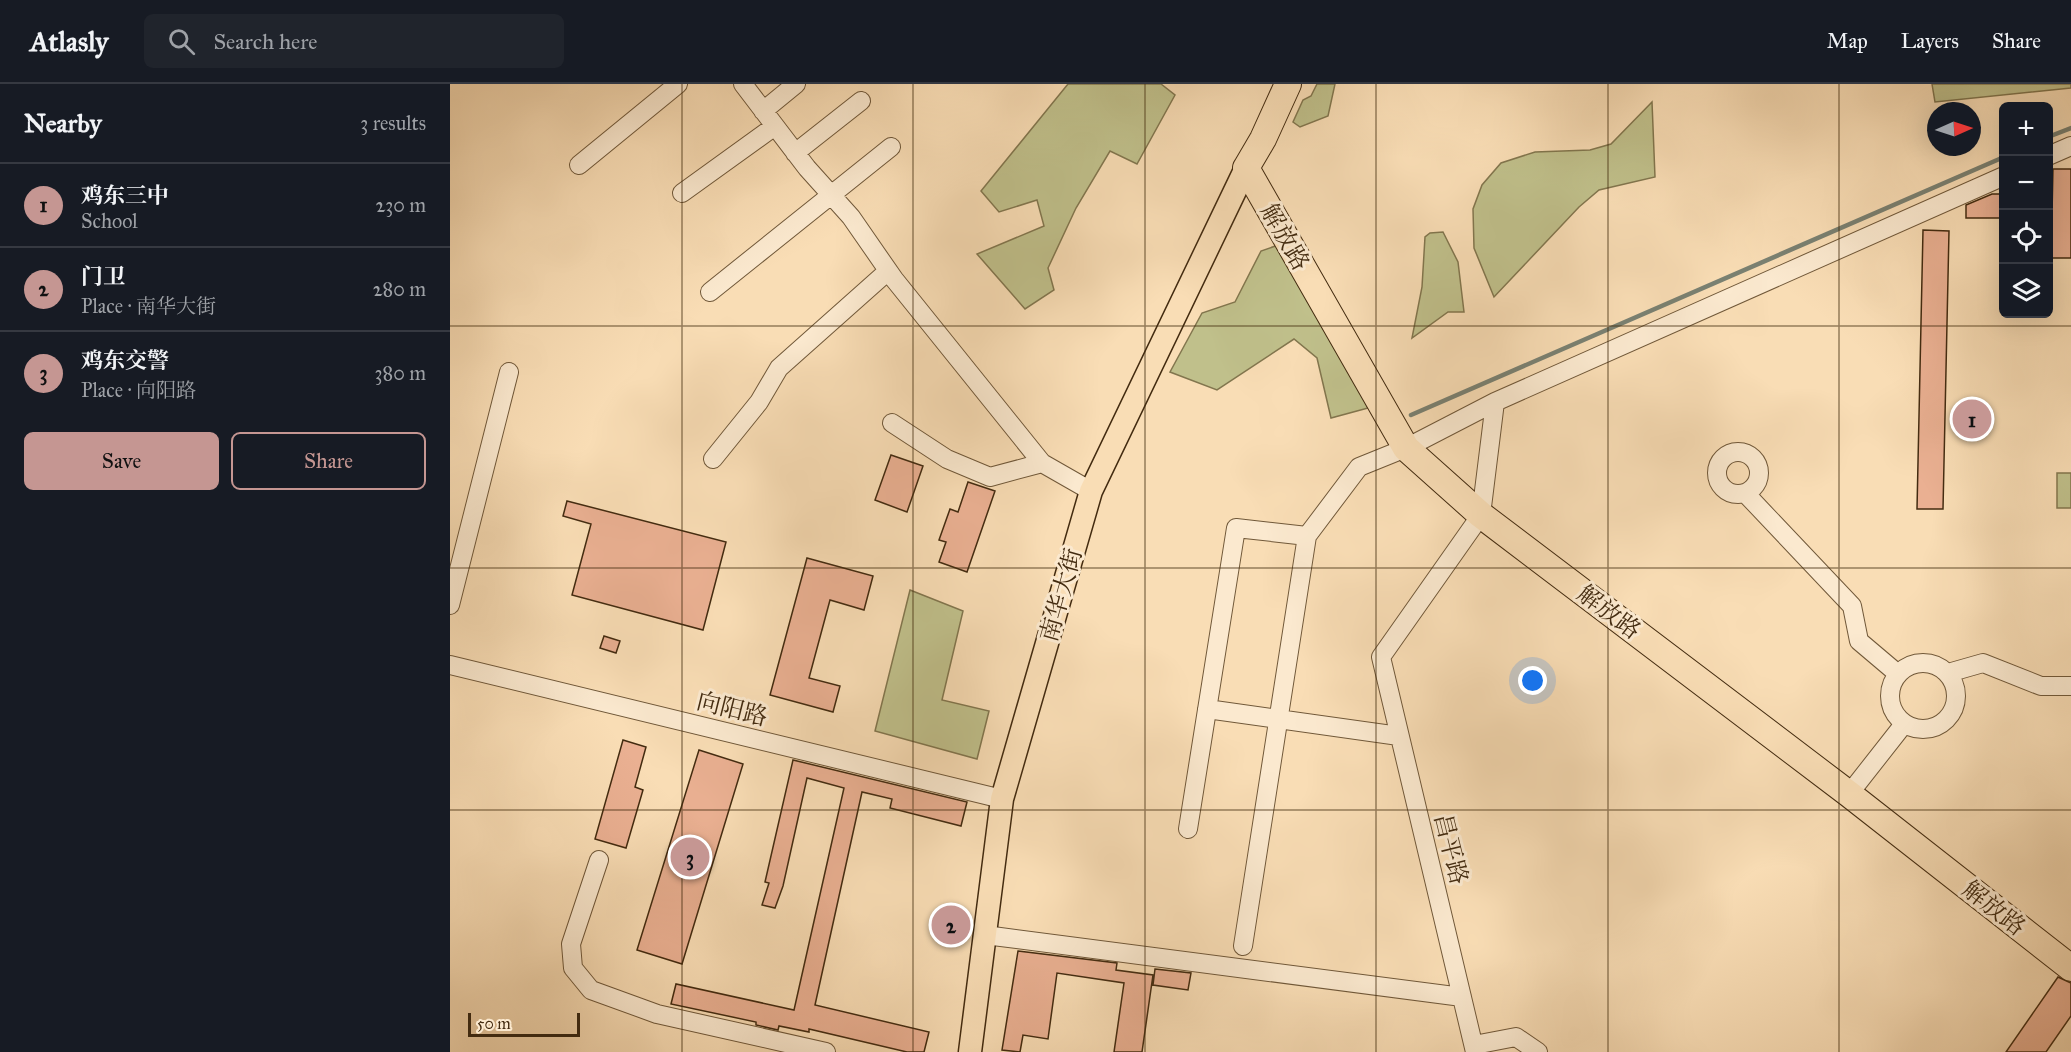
<!DOCTYPE html>
<meta charset="utf-8">
<style>
:root{--surface:#171b24;--page:#20242c;--text:#f1f3f6;--muted:#9ea1a6;--line:#363941;--accent:#c59692}
body{margin:0;font-family:"IM FELL Great Primer","Noto Serif SC",serif;background:var(--page);color:var(--text)}
.controls{position:absolute;right:18px;top:18px;display:grid;overflow:hidden;border-radius:9px;box-shadow:0 6px 24px #0002}
.controls button{width:54px;height:54px;display:grid;place-items:center;padding:0;border:0;border-bottom:2px solid var(--line);background:var(--surface);color:var(--text);font:30px sans-serif}
.compass{position:absolute;left:1477px;top:18px;width:54px;height:54px;border-radius:50%;background:var(--surface);box-shadow:0 6px 24px #0002;rotate:87deg}
.scale{position:absolute;left:18px;bottom:15px;width:112px;box-sizing:border-box;padding-left:6px;border:3px solid #432b10;border-top:0;font-size:16px;line-height:21px;white-space:nowrap;color:#432b10;-webkit-text-stroke:4px #fbe9cf;paint-order:stroke}
.you{position:absolute;left:1083px;top:597px;width:21px;height:21px;margin:-15px;border:4px solid #fff;border-radius:50%;background:#1a73e8;box-shadow:0 0 0 9px #1a73e833}
.badge{display:grid;place-items:center;width:39px;height:39px;border-radius:50%;background:var(--accent);color:#111;font-size:20px;font-weight:700}
.pin{position:absolute;translate:-50% -50%;border:3px solid #fff;box-shadow:0 2px 6px #0006}
.list{margin:0;padding:0;list-style:none}
h2{display:flex;justify-content:space-between;align-items:center;height:78px;margin:0;padding:0 24px;font-size:26px}
h2 small{font-size:20px;font-weight:400;color:var(--muted)}
.list li{display:grid;grid-template-columns:39px 1fr auto;gap:18px;align-items:center;box-sizing:border-box;height:84px;padding:0 24px;border-top:2px solid var(--line)}
.list b{display:block;font-size:22px;white-space:nowrap}
.list p{margin:0;font-size:20px;white-space:nowrap;color:var(--muted)}
.list em{font-size:20px;font-style:normal;color:var(--muted)}
.actions{display:flex;gap:12px;padding:18px 24px}
.actions a{flex:1;padding:14px 0;border:2px solid var(--accent);border-radius:9px;text-align:center;font-size:21px;color:var(--accent)}
.actions .main{background:var(--accent);color:#111}
.icon{flex:none;width:33px;height:33px;fill:none;stroke:currentColor;stroke-width:2;stroke-linecap:round;stroke-linejoin:round}
.map{position:relative;flex:none;width:1621px;height:968px;overflow:hidden}
header{display:flex;align-items:center;gap:36px;box-sizing:border-box;height:84px;padding:0 30px;background:var(--surface);border-bottom:2px solid var(--line)}
header strong{font-size:28px}
nav{display:flex;gap:33px;margin-inline-start:auto;font-size:21px}
.search{width:420px;height:54px;background:var(--page);display:flex;align-items:center;gap:15px;box-sizing:border-box;padding:0 21px;border-radius:9px;color:var(--muted);font-size:22px}
main{display:flex}
aside{flex:1;background:var(--surface)}
.map>svg:first-child{display:block}
</style>
<header>
<strong>Atlasly</strong>
<div class="search"><svg class="icon" aria-label="search" viewBox="0 0 24 24"><circle cx="10" cy="10" r="6"/><path d="M15 15l6 6"/></svg>Search here</div>
<nav><a>Map</a><a>Layers</a><a>Share</a></nav>
</header>
<main>
<aside>
<h2>Nearby<small>3 results</small></h2>
<ul class="list">
<li><span class="badge">1</span><div><b>鸡东三中</b><p>School</p></div><em>230 m</em></li>
<li><span class="badge">2</span><div><b>门卫</b><p>Place · 南华大街</p></div><em>280 m</em></li>
<li><span class="badge">3</span><div><b>鸡东交警</b><p>Place · 向阳路</p></div><em>380 m</em></li>
</ul>
<div class="actions"><a class="main">Save</a><a>Share</a></div>
</aside>
<div class="map">
<svg width="1621" height="968" viewBox="0 0 1621 968">
<rect width="100%" height="100%" fill="#f9ddb5"/>
<filter id="stains"><feTurbulence type="fractalNoise" baseFrequency=".00333" numOctaves="4"/><feColorMatrix values="0 0 0 0 .2 0 0 0 0 .09 0 0 0 0 .02 0 0 0 .5 -.17"/></filter>
<radialGradient id="worn" r=".72"><stop offset=".6" stop-color="#630" stop-opacity="0"/><stop offset="1" stop-color="#630" stop-opacity=".3"/></radialGradient>
<path fill="#c0c08b" stroke="#82764e" stroke-width="1.5" d="M618,0h93l14,11 -38,69 -27,-13 -34,57 -28,60 6,22 -29,19 -48,-55 67,-28 -7,-26 -38,12 -18,-21z
M867,0h18l-7,32 -28,11 -7,-5 10,-22 8,-4z
M1482,0h139v4l-136,14z
M1202,18l3,75 -56,13 -20,17 -85,90 -20,-49 -1,-39 9,-24 19,-22 34,-11 55,-2 21,-6z
M993,148l15,30 6,50h-16l-36,26 10,-51 3,-50 5,-4z
M837,158l81,166 -37,10 -14,-60 -23,-19 -77,51 -47,-18 32,-59 33,-11 26,-51z
M1607,389h14v35h-14z
M460,506l53,21 -21,89 47,11 -12,48 -102,-28z"/>
<g fill="none" stroke-linecap="round" stroke-linejoin="round">
<path stroke="#7a8172" stroke-width="4.5" d="M1598,53l23,-9
M961,331l593,-258"/>
</g>
<path fill="#eab092" stroke="#432b10" stroke-width="1.5" d="M1603,85h18v89h-20z
M1542,110h12v24h-38v-13z
M1473,146l26,1 -6,278h-26z
M441,371l32,11 -16,46 -32,-12z
M518,398l27,9 -28,81 -28,-10 7,-20 -7,-2 11,-31 8,3z
M117,417l159,41 -23,88 -131,-35 19,-71 -28,-8z
M357,474l66,18 -9,34 -34,-10 -21,78 31,8 -7,26 -63,-17z
M154,552l16,5 -4,12 -16,-5z
M173,656l23,7 -11,40 8,3 -17,58 -31,-9z
M249,666l44,14 -61,200 -45,-14z
M343,676l174,42 -6,24 -71,-18 2,-9 -30,-7 -47,213 114,27 -5,20h-17l-98,-23v3l-30,-6 -1,4 -22,-5v-3l-85,-18 5,-20 118,26 50,-222 -37,-10 -24,108 -8,22 -13,-3 7,-22 -4,-1z
M568,867l99,12 -1,7 37,5 -11,77h-28l10,-69 -67,-10 -9,66 -25,-4 -3,17 -18,-2z
M705,885l36,4 -3,17 -35,-5z
M1608,893l13,6v33l-25,36h-40z"/>
<g fill="none" stroke-linecap="round" stroke-linejoin="round">
<g stroke="#705839" stroke-width="20">
<path id="minor" d="M293,0l64,84 44,49 43,62 148,184 49,28
M313,27l33,-27
M345,69l66,-52
M1598,72l23,-10
M129,81l99,-81
M232,109l93,-67
M260,208l181,-145
M442,339l55,36 43,18 52,-14
M1267 389a21 21 0 1 1 42 0a21 21 0 1 1-42 0Z
M263,375l46,-57 20,-34 109,-97
M1295,409l107,113 7,35 39,33
M0,521l59,-233
M1440 612a33 33 0 1 1 66 0a33 33 0 1 1-66 0Z
M0,581l552,134
M1498,589l35,-10 58,23h30
M757,625l192,27
M1399,710l55,-70
M738,745l48,-301 71,8
M149,776l-28,84 2,24 18,22 66,24 169,38
M535,851l477,62
M793,862l64,-410 52,-69 47,-19 89,-46 509,-226
M1024,961l42,-8 22,15
M1025,968l-94,-395 100,-142 14,-113"/>
</g>
<g stroke="#432b10" stroke-width="25">
<path id="major" d="M520,968l32,-253 89,-308 155,-323"/>
</g>
<g stroke="#432b10" stroke-width="28">
<path id="highway" d="M796,84l160,280 75,67 368,279 222,174
M796,84l17,-29 25,-55"/>
</g>
<use href="#minor" stroke="#fbe9cf" stroke-width="18"/>
<use href="#major" stroke="#f9ddb5" stroke-width="22"/>
<use href="#highway" stroke="#f9ddb5" stroke-width="26"/>
</g>
<path fill="none" stroke="#432b10" stroke-width="1.5" stroke-opacity="0.55" d="M232,0v968M463,0v968M695,0v968M926,0v968M1158,0v968M1389,0v968M0,242h1621M0,484h1621M0,726h1621"/>
<g text-anchor="middle" dominant-baseline="central" stroke-width="6" stroke-linejoin="round" paint-order="stroke">
<g font-size="24" fill="#432b10" stroke="#fbe9cf">
<text transform="translate(835 153) rotate(60)">解放路</text>
<text transform="translate(611 511) rotate(-74)">南华大街</text>
<text transform="translate(1159 528) rotate(37)">解放路</text>
<text transform="translate(282 625) rotate(14)">向阳路</text>
<text transform="translate(1001 765) rotate(76)">昌平路</text>
<text transform="translate(1544 824) rotate(38)">解放路</text>
</g>
</g>
<rect width="100%" height="100%" filter="url(#stains)"/>
<rect width="100%" height="100%" fill="url(#worn)"/>
</svg>
<div class="controls">
<button>+</button>
<button>−</button>
<button><svg class="icon" aria-label="locate" viewBox="0 0 24 24"><circle cx="12" cy="12" r="6"/><path d="M12 2v4M12 18v4M2 12h4M18 12h4"/></svg></button>
<button><svg class="icon" aria-label="layers" viewBox="0 0 24 24"><path d="M12 4l9 5-9 5-9-5zM3 14l9 5 9-5"/></svg></button>
</div>
<svg class="compass" viewBox="-18 -18 36 36"><path d="M0-13l5 13h-10z" fill="#e53935"/><path d="M0 13l5-13h-10z" fill="#9ea1a6"/></svg>
<div class="scale">50 m</div>
<div class="you"></div>
<div class="pin badge" style="left:1522px;top:335px">1</div>
<div class="pin badge" style="left:501px;top:841px">2</div>
<div class="pin badge" style="left:240px;top:773px">3</div>
</div>
</main>
